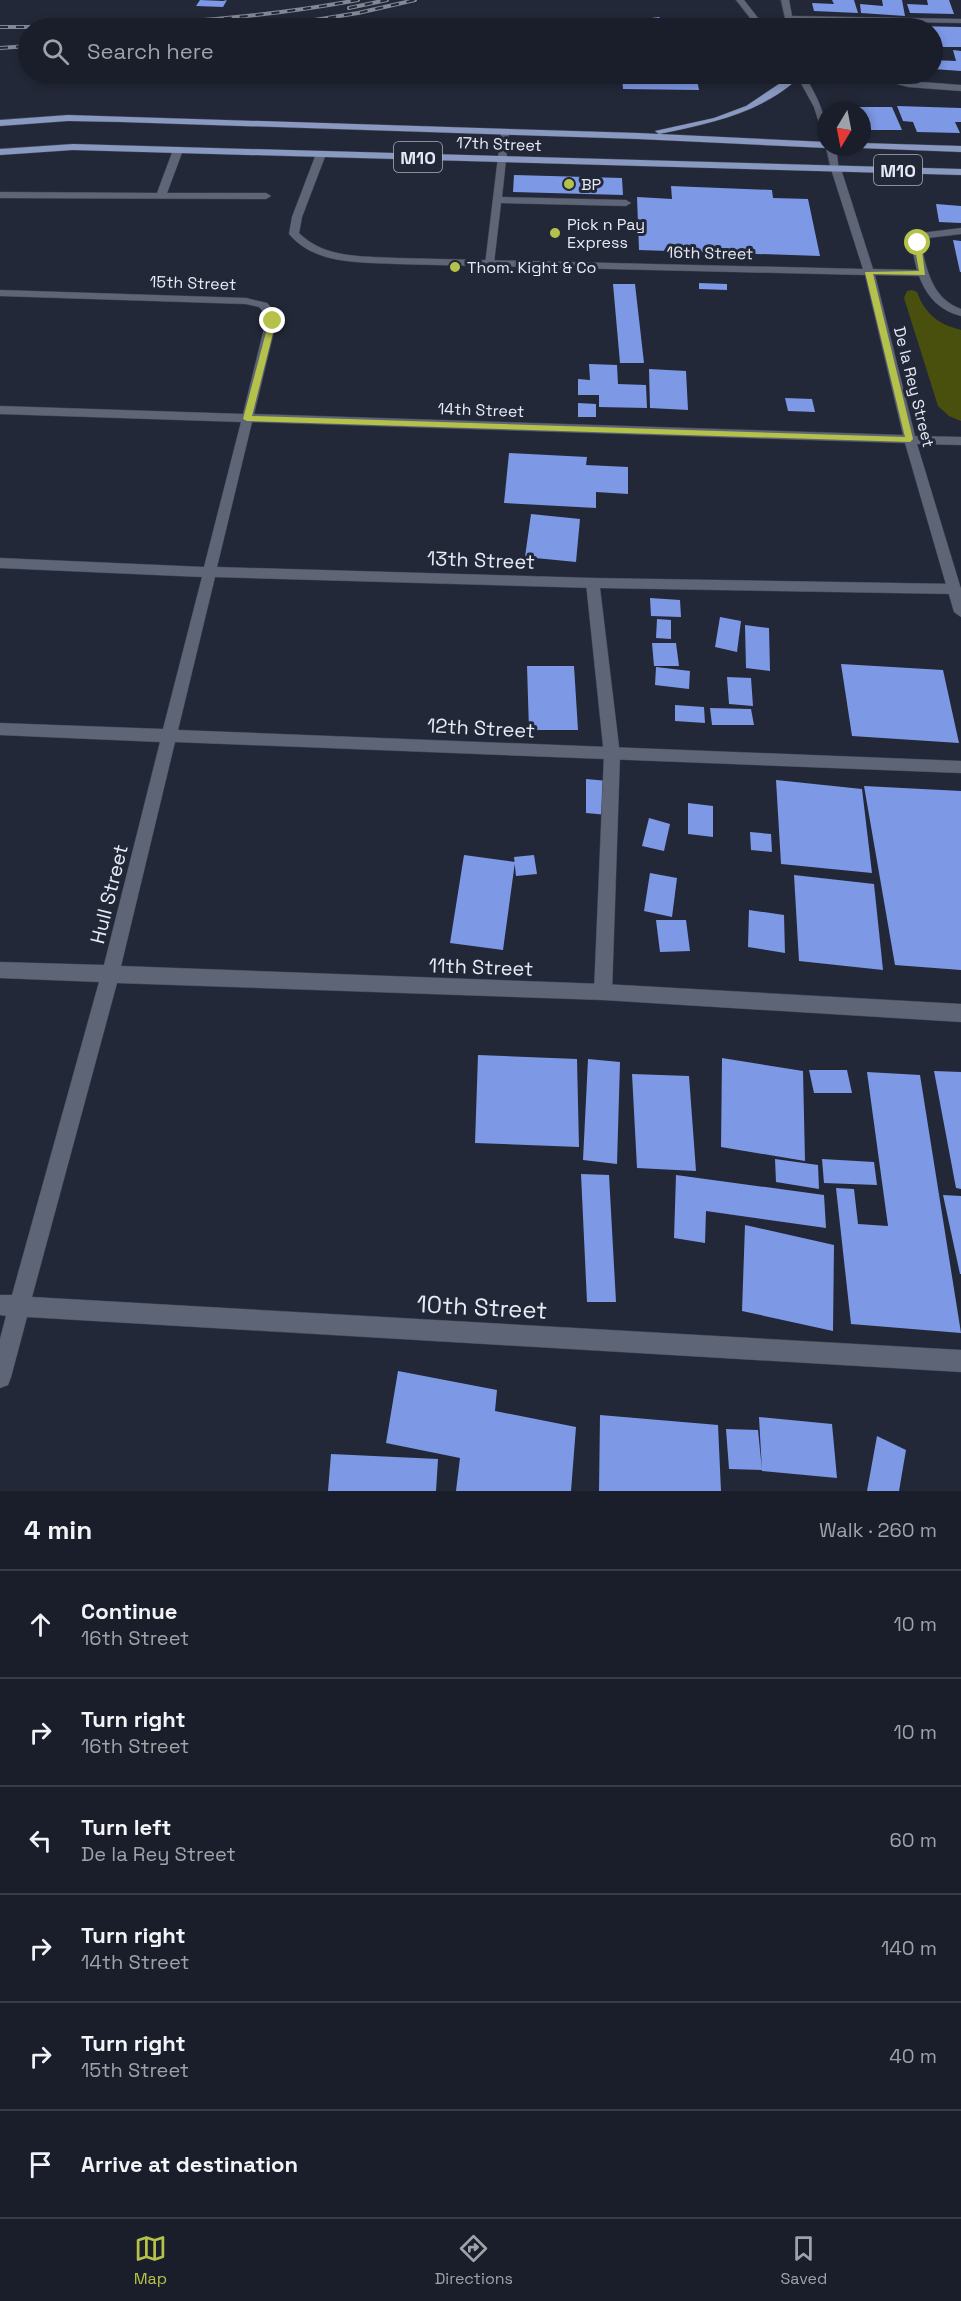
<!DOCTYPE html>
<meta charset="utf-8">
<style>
:root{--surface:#1a1e2a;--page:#232732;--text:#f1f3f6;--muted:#9fa2a8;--line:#383c47;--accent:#b5c249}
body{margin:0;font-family:"Space Grotesk",sans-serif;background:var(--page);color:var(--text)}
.compass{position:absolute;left:817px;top:102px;width:54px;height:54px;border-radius:50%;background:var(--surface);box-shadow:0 3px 9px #0003;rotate:190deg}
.stop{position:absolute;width:18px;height:18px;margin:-14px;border:4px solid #b5c249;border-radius:50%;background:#fff}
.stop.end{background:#b5c249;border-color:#fff;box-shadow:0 2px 6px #0008}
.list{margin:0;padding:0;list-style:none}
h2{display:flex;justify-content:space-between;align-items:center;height:78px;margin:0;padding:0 24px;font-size:26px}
h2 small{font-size:20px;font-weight:400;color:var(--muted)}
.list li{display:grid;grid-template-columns:39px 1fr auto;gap:18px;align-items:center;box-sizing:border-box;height:108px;padding:0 24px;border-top:2px solid var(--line)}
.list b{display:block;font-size:22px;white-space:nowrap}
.list p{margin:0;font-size:20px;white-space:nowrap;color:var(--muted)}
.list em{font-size:20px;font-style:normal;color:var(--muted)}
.icon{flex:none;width:33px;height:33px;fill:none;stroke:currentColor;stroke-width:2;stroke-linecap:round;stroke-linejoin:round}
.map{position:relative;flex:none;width:961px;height:1491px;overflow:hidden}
.search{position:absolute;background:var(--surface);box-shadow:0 3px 9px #0003;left:18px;right:18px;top:18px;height:66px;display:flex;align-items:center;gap:15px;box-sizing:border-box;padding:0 21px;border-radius:33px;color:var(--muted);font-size:22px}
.sheet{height:726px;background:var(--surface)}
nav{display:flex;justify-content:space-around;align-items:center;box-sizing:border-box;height:84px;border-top:2px solid var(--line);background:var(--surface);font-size:16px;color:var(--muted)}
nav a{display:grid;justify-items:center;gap:3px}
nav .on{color:var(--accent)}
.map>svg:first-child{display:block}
</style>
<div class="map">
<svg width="961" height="1491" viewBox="0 0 961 1491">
<rect width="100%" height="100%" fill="#232838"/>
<path fill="#49500e" d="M912,290l5,2c8,22 21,32 44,38v91l-12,-5 -11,-10 -34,-108 3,-7z"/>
<path fill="#7d98e5" d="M200,0l23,1 4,-1 -4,7 -27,-1z
M832,0h22l4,13 -44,-2 -2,-8 22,1z
M882,0h20l3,16 -44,-3 -1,-9 23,2z
M927,0h22l5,14 -44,-1 -3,-9 21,1z
M659,17l11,11h-83v-1z
M916,26l45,1v20h-18l-5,-10h-6v-9z
M953,50l8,1v20l-28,-2 -1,-9 24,1z
M668,74h73l2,7 -46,-1 2,10 -76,-1 -1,-13 46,1z
M897,106l64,2v14h-6l5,11 -43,-1 -4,-10 -10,-1z
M843,107h49l10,23h-37l-3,-19h-17z
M514,175l108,3 1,17 -110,-3z
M671,186l101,4 1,8 35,1 12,57 -181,-6 -2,-53 35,2z
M936,204l25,2v17l-22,-1z
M953,240l8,1v31h-1z
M699,283l28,1v6l-28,-1z
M613,284h22l9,79h-24z
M589,364l28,1 1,19 28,1 1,23 -48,-1v-12h-21v-16l12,1z
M649,369l37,2 2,39 -38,-2z
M785,398l27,1 3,13 -27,-1z
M578,403l18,1v13h-18z
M509,453l78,4 -1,8 42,2v27l-32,-2v16l-92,-5z
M531,514l49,5 -4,43 -51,-5z
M650,598l30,2 1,17 -30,-1z
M720,617l21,4 -4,31 -22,-5z
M657,619l14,1v19l-15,-1z
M745,625l24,3 1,43 -24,-3z
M652,643h24l3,23h-25z
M841,664l102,6 16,73 -107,-7z
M527,666h47l4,64h-49z
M656,667l34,4 -1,18 -34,-4z
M727,677l24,1 2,28 -24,-2z
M675,705l29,2 1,16 -30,-2z
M710,708l41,1 3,16h-42z
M586,779l22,2v34l-22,-2z
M776,780l86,9 10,84 -91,-9z
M864,786l97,5v179l-66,-5z
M688,803l25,3v31l-25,-3z
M649,818l21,6 -6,27 -22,-5z
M750,832l21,2 1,18 -21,-2z
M464,855l51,7 -12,88 -53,-7z
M534,855l3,19 -21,2 -2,-19z
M650,873l27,5 -5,39 -28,-6z
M794,875l80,9 9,86 -84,-9z
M749,910l35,5 1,38 -37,-6z
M656,920h30l4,31 -30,1z
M478,1055l99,4 2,88 -104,-4z
M722,1058l81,13 2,90 -84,-14z
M588,1059l32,3 -3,102 -34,-4z
M809,1070h38l5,23h-38z
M934,1071l27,1v117l-5,-1z
M867,1072l53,3 41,258 -110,-9 -15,-136 18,1 4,35 30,2z
M632,1074l57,2 7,95 -59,-3z
M775,1159l43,6 1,24 -43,-7z
M822,1159l52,3 3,23 -53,-2z
M581,1174l28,1 7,127h-29z
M676,1175l148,20 2,33 -120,-17 -1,32 -31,-5z
M943,1195l18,1v78h-1z
M745,1225l89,20 -1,86 -91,-20z
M398,1371l99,19 -2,21 81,16 -5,64h-115l4,-33 -74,-15z
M600,1415l118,10 3,66h-122z
M759,1417l73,7 5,54 -75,-7z
M726,1429l32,1 4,40 -33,-1z
M877,1436l29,14 -7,41h-32z
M331,1454l107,5 -2,32h-108z"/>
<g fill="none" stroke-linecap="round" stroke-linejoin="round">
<g stroke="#404552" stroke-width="1">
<path id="service" d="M505,129l4,3 -7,65 124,3 5,3 -5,3 -125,-3 -7,60 -9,2 16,-133z
M178,147l5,3 -16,43h99l5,3 -5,3 -266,-1v-6l157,1 16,-43z"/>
</g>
<g stroke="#404552" stroke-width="1">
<path id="pedestrian" d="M593,578l362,6 6,4 -1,5 -5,1 -355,-6 20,167 -8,237 -3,6 -6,2 -6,-2 -3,-6 10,-237 -18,-172z"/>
</g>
<g stroke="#404552" stroke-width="1">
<path id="minor" d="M781,0h8l3,16 169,3v4l-165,-3 3,4 -4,2 -10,-8z
M862,74h12l34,7 53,4v6l-53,-4z
M321,151l5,3 -24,63 -3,16c26,26 64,23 98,25l466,11 -32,-100 5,-3 5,3 32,100 44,1c-4,-16 -7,-24 4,-37l40,-5v6l-33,4 -6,11c6,26 12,50 39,60v7c-22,-6 -34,-19 -42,-40l-44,-1 40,161 46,1v8l-44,-1 44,145v28l-7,-5 -49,-169 -653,-21 -35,145 376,11 7,5 -7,5 -378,-11 -37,153 783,31v12l-786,-31 -54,224 482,18 358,20v18l-358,-22 -486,-17 -85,314 929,53v22l-934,-55 -16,60 -3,8 -8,3v-49l6,-23 -6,-1v-20h12l87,-313 -99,-4v-16l104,3 56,-223 -160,-7v-12l163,6 39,-152 -202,-9v-10l204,9 37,-145 -241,-8v-8l243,8 24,-98 -8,-9 -13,-3 -246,-8v-6l246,8 21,5 11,12 -24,99 649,21 -38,-160 -468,-11c-37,-2 -82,1 -108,-30l3,-17 24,-63z"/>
</g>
<g stroke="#404552" stroke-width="1">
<path id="tertiary" d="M736,0h8l22,28h-8z
M796,74h8c11,20 22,37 22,61l-4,-3 -8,-25z
M826,147h10l3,24 -8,-2z"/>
</g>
<g stroke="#404552" stroke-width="1">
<path id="primary" d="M794,74h9c-40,39 -91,49 -144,60l-4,-3 59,-13 32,-12z
M68,115l570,18 188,9v5h3l-3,1 -188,-9 -517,-17 -53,-1 -68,5v-6z
M862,143l99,3v6l-102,-4 3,-1z
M73,144l888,25v6l-888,-25 -73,5v-6z"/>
</g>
<use href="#service" fill="#5e6577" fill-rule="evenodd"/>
<use href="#pedestrian" fill="#5e6577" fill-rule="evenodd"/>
<use href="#minor" fill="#5e6577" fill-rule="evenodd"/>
<use href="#tertiary" fill="#5e6577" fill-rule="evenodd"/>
<use href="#primary" fill="#8999c1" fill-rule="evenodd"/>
<g stroke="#848896" stroke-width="4">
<path id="rail" d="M349,8l38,-8
M0,27c121,0 239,-5 358,-27
M265,28l93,-15 57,-13
M0,48l28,-2"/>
</g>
<use href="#rail" stroke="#232838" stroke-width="2" stroke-dasharray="8" stroke-linecap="butt"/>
</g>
<path fill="#b5c249" d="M918,241l3,2 4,32 -52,-1 40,165 -3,3 -663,-21 -4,-2 26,-98 4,-2 3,2 -24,95 653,21 -40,-165 54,-1 -5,-28z"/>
<g fill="#b5c249" stroke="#232838" stroke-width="2">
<circle cx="569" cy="184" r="6"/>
<circle cx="555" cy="233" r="6"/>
<circle cx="455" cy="267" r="6"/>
</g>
<g text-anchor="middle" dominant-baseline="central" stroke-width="6" stroke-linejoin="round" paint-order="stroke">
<g font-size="16" fill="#e6eaf5" stroke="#232838">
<text transform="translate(499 144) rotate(2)">17th Street</text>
<text transform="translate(710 253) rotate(1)">16th Street</text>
<text transform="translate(193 283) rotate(2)">15th Street</text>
<text transform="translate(914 387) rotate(76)">De la Rey Street</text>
<text transform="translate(481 410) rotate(2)">14th Street</text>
</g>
<g font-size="16" fill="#e6eaf5" stroke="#232838" text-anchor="start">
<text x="581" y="184">BP</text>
<text x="567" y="224">Pick n Pay<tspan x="567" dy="18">Express</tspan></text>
<text x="467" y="267">Thom. Kight &amp; Co</text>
</g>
<g fill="#232838" stroke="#acb0bc" stroke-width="1.5">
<rect x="394" y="142" width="48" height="30" rx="4.5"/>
<rect x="874" y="155" width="48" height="30" rx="4.5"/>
</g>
<g font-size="18" font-weight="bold" fill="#e6eaf5">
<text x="418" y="157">M10</text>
<text x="898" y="170">M10</text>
</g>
<g font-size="20" fill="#e6eaf5" stroke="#232838">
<text transform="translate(481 560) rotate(2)">13th Street</text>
<text transform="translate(481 728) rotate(3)">12th Street</text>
<text transform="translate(109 894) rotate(-76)">Hull Street</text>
<text transform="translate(481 967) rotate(2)">11th Street</text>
</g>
<g font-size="24" fill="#e6eaf5" stroke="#232838">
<text transform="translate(482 1307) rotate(3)">10th Street</text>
</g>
</g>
</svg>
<svg class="compass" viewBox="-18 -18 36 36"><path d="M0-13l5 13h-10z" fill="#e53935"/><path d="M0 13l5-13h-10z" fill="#9fa2a8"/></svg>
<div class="stop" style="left:918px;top:243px"></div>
<div class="stop end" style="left:273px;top:321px"></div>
<div class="search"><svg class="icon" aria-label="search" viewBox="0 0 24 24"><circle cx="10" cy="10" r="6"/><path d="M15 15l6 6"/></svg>Search here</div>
</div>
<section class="sheet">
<h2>4 min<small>Walk · 260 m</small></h2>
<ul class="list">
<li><svg class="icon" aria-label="ahead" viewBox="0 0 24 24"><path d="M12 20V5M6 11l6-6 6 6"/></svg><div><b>Continue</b><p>16th Street</p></div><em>10 m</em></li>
<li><svg class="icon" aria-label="right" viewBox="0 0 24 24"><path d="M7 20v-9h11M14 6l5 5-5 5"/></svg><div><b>Turn right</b><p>16th Street</p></div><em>10 m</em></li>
<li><svg class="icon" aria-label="left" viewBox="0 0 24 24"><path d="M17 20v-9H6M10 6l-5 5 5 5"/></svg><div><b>Turn left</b><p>De la Rey Street</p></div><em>60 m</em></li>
<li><svg class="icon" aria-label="right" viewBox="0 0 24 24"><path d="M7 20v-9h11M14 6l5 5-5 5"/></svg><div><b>Turn right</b><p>14th Street</p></div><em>140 m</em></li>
<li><svg class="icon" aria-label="right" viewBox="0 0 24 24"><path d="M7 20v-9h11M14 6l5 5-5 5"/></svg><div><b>Turn right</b><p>15th Street</p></div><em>40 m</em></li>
<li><svg class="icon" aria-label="arrive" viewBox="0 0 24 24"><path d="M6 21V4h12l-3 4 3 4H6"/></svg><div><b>Arrive at destination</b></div></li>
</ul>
</section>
<nav>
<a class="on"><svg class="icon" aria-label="map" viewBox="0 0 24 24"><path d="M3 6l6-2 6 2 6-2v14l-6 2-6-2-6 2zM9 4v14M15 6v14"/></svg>Map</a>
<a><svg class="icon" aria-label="directions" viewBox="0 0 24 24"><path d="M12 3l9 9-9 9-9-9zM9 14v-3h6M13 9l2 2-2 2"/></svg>Directions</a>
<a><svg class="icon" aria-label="saved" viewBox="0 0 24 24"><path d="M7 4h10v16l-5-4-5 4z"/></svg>Saved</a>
</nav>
